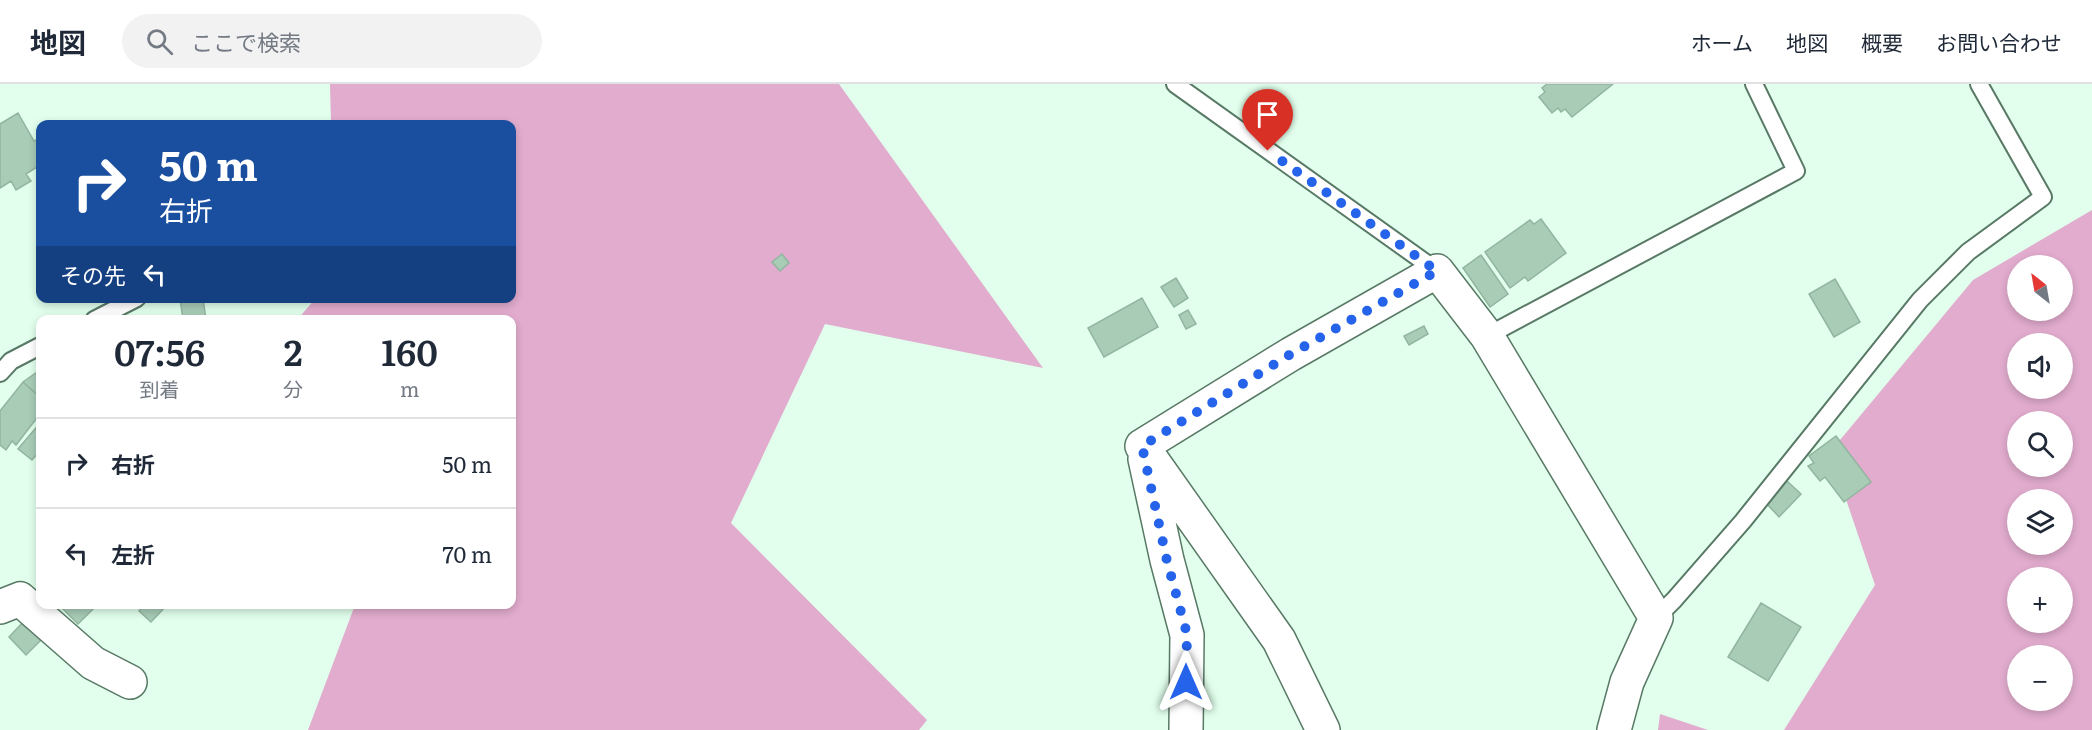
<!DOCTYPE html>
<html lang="ja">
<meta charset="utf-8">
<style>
body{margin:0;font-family:Literata,"Noto Sans JP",serif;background:#f2f2f3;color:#1f2937;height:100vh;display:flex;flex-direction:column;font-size:22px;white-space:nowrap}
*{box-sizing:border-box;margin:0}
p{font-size:20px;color:#747a83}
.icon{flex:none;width:33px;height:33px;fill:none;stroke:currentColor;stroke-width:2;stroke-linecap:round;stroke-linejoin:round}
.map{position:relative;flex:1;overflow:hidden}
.drawer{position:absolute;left:36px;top:231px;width:480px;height:294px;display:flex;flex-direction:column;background:#fff;border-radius:12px;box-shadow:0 3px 9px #0003}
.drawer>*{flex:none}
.banner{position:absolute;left:36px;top:36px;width:480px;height:183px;border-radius:12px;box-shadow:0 3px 9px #0003;background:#1a4fa0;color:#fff;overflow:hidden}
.needle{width:39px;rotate:329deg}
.buttons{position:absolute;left:2007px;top:171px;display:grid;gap:12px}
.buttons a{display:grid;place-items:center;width:66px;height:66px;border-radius:50%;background:#fff;box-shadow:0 3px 9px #0003;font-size:30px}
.pin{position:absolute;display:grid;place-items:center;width:51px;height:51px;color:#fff;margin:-62px -26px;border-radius:50% 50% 50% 0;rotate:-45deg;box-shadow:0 0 6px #0007}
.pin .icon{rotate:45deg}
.me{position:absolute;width:66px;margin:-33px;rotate:0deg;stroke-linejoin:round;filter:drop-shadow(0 0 4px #0008)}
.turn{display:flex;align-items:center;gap:21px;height:126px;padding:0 24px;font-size:27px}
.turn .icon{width:78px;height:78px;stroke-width:2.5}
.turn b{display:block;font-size:42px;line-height:51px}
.then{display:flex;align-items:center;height:57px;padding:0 24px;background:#0003;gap:12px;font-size:22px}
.eta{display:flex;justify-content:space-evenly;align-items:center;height:102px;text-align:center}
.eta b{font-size:36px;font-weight:600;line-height:42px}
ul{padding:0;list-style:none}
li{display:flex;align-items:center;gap:18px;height:90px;padding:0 24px;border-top:2px solid #e0e1e3}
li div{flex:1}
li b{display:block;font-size:22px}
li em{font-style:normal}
header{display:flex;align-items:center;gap:36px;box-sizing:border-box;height:84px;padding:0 30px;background:#fff;border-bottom:2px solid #e0e1e3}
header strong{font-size:28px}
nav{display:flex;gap:33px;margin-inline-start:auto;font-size:21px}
.search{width:420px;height:54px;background:#f2f2f3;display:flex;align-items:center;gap:15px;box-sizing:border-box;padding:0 21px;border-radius:33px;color:#747a83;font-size:22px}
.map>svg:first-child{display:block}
</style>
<header>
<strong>地図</strong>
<div class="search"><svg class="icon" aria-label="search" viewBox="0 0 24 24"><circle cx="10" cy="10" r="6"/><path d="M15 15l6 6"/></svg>ここで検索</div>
<nav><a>ホーム</a><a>地図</a><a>概要</a><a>お問い合わせ</a></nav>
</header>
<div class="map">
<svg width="2092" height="646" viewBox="0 0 2092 646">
<rect width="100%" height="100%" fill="#e1ffec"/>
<path fill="#e2acce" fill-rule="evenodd" d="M330,0H839L1043,284L825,240L731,439L927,636L919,646H308L355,521L512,520V236H297L315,215L512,214V40H331Z
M2092,126V646H1784L1875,501L1830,368L1973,196ZM2018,182H2062V226H2018ZM2018,260H2062V304H2018ZM2018,338H2062V382H2018ZM2018,416H2062V460H2018ZM2018,494H2062V538H2018ZM2018,572H2062V616H2018Z
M1660,630L1708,646H1658Z"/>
<path fill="#a8ccb6" stroke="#92b59f" stroke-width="1.5" d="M1547,0H1613L1572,33L1565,25L1561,28L1558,24L1552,29L1539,13L1545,8L1542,4Z
M18,29L34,57L40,54V81L26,90L31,97L16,106L11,97L0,104V40Z
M1541,135L1566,169L1528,197L1525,193L1510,204L1485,168L1530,136L1534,140Z
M782,170L789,179L780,187L772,178Z
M1481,171L1508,210L1490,223L1463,184Z
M1176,194L1188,214L1174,223L1161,203Z
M1835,195L1860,238L1834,253L1809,210Z
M180,214H203L206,236H183Z
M1142,214L1158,243L1104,273L1088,244Z
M1188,226L1196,240L1186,245L1179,231Z
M1424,242L1428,250L1409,261L1404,252Z
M40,286V313L23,298Z
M23,298L40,313V330L16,361L12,357L6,366L0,361V327Z
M40,339V367L32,376L18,365Z
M1836,352L1871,398L1844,418L1825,393L1820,397L1808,382L1814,379L1809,372Z
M1787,397L1801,410L1779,433L1766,419Z
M1761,519L1801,543L1768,597L1728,573Z
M58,520H98L78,540Z
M146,520H168L151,538L139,527Z
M25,536L43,554L26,571L9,553Z"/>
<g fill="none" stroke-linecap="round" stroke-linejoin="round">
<defs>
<path id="lane" d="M1175,0L1437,187
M94,236L137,214
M1487,252L1796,87L1754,0
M0,289L11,277L40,262
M1656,534L1674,516L1743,437L1920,216L1968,168L2043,113L1979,0"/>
<path id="street" d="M1145,375L1167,476L1187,551L1186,646
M0,523L20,515L93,579L130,598
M1323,646L1279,556L1142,362L1291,270L1437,187L1487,252L1656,534L1627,598L1614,646"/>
</defs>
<use href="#lane" stroke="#587965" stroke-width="20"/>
<use href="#street" stroke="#587965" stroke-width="36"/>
<use href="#lane" stroke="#fff" stroke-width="16"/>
<use href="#street" stroke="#fff" stroke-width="33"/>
</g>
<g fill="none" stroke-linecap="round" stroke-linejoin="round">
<path stroke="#2563eb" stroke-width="10" stroke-dasharray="0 18" d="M1186,598L1187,550L1167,477L1142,362L1291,270L1437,187L1268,67"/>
</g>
</svg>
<div class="buttons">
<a><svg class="needle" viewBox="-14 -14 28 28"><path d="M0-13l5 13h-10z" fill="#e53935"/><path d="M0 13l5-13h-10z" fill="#747a83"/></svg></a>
<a><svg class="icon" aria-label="sound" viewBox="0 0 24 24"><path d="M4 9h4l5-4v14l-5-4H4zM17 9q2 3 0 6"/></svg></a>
<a><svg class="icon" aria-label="search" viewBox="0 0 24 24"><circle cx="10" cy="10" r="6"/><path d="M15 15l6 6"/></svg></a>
<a><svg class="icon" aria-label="layers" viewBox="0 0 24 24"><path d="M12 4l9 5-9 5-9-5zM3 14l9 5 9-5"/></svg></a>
<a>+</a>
<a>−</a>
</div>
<div class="pin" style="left:1268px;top:67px;background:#d93025"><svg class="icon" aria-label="arrive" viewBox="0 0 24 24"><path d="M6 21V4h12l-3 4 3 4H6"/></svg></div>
<svg class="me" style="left:1186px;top:598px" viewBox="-20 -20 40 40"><path d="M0-17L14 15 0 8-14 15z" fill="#2563eb" stroke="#fff" stroke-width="4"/></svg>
<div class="banner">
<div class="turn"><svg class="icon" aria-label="right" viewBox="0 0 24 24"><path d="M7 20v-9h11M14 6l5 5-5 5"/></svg><div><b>50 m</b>右折</div></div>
<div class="then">その先<svg class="icon" aria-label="left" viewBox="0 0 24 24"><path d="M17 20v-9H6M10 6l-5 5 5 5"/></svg></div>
</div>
<section class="drawer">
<div class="eta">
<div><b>07:56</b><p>到着</p></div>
<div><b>2</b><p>分</p></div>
<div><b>160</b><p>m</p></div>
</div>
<ul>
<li><svg class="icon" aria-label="right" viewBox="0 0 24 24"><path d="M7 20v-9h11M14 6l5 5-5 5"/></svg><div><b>右折</b></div><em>50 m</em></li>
<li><svg class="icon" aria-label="left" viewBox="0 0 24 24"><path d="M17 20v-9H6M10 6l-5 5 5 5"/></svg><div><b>左折</b></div><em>70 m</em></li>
</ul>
</section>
</div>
